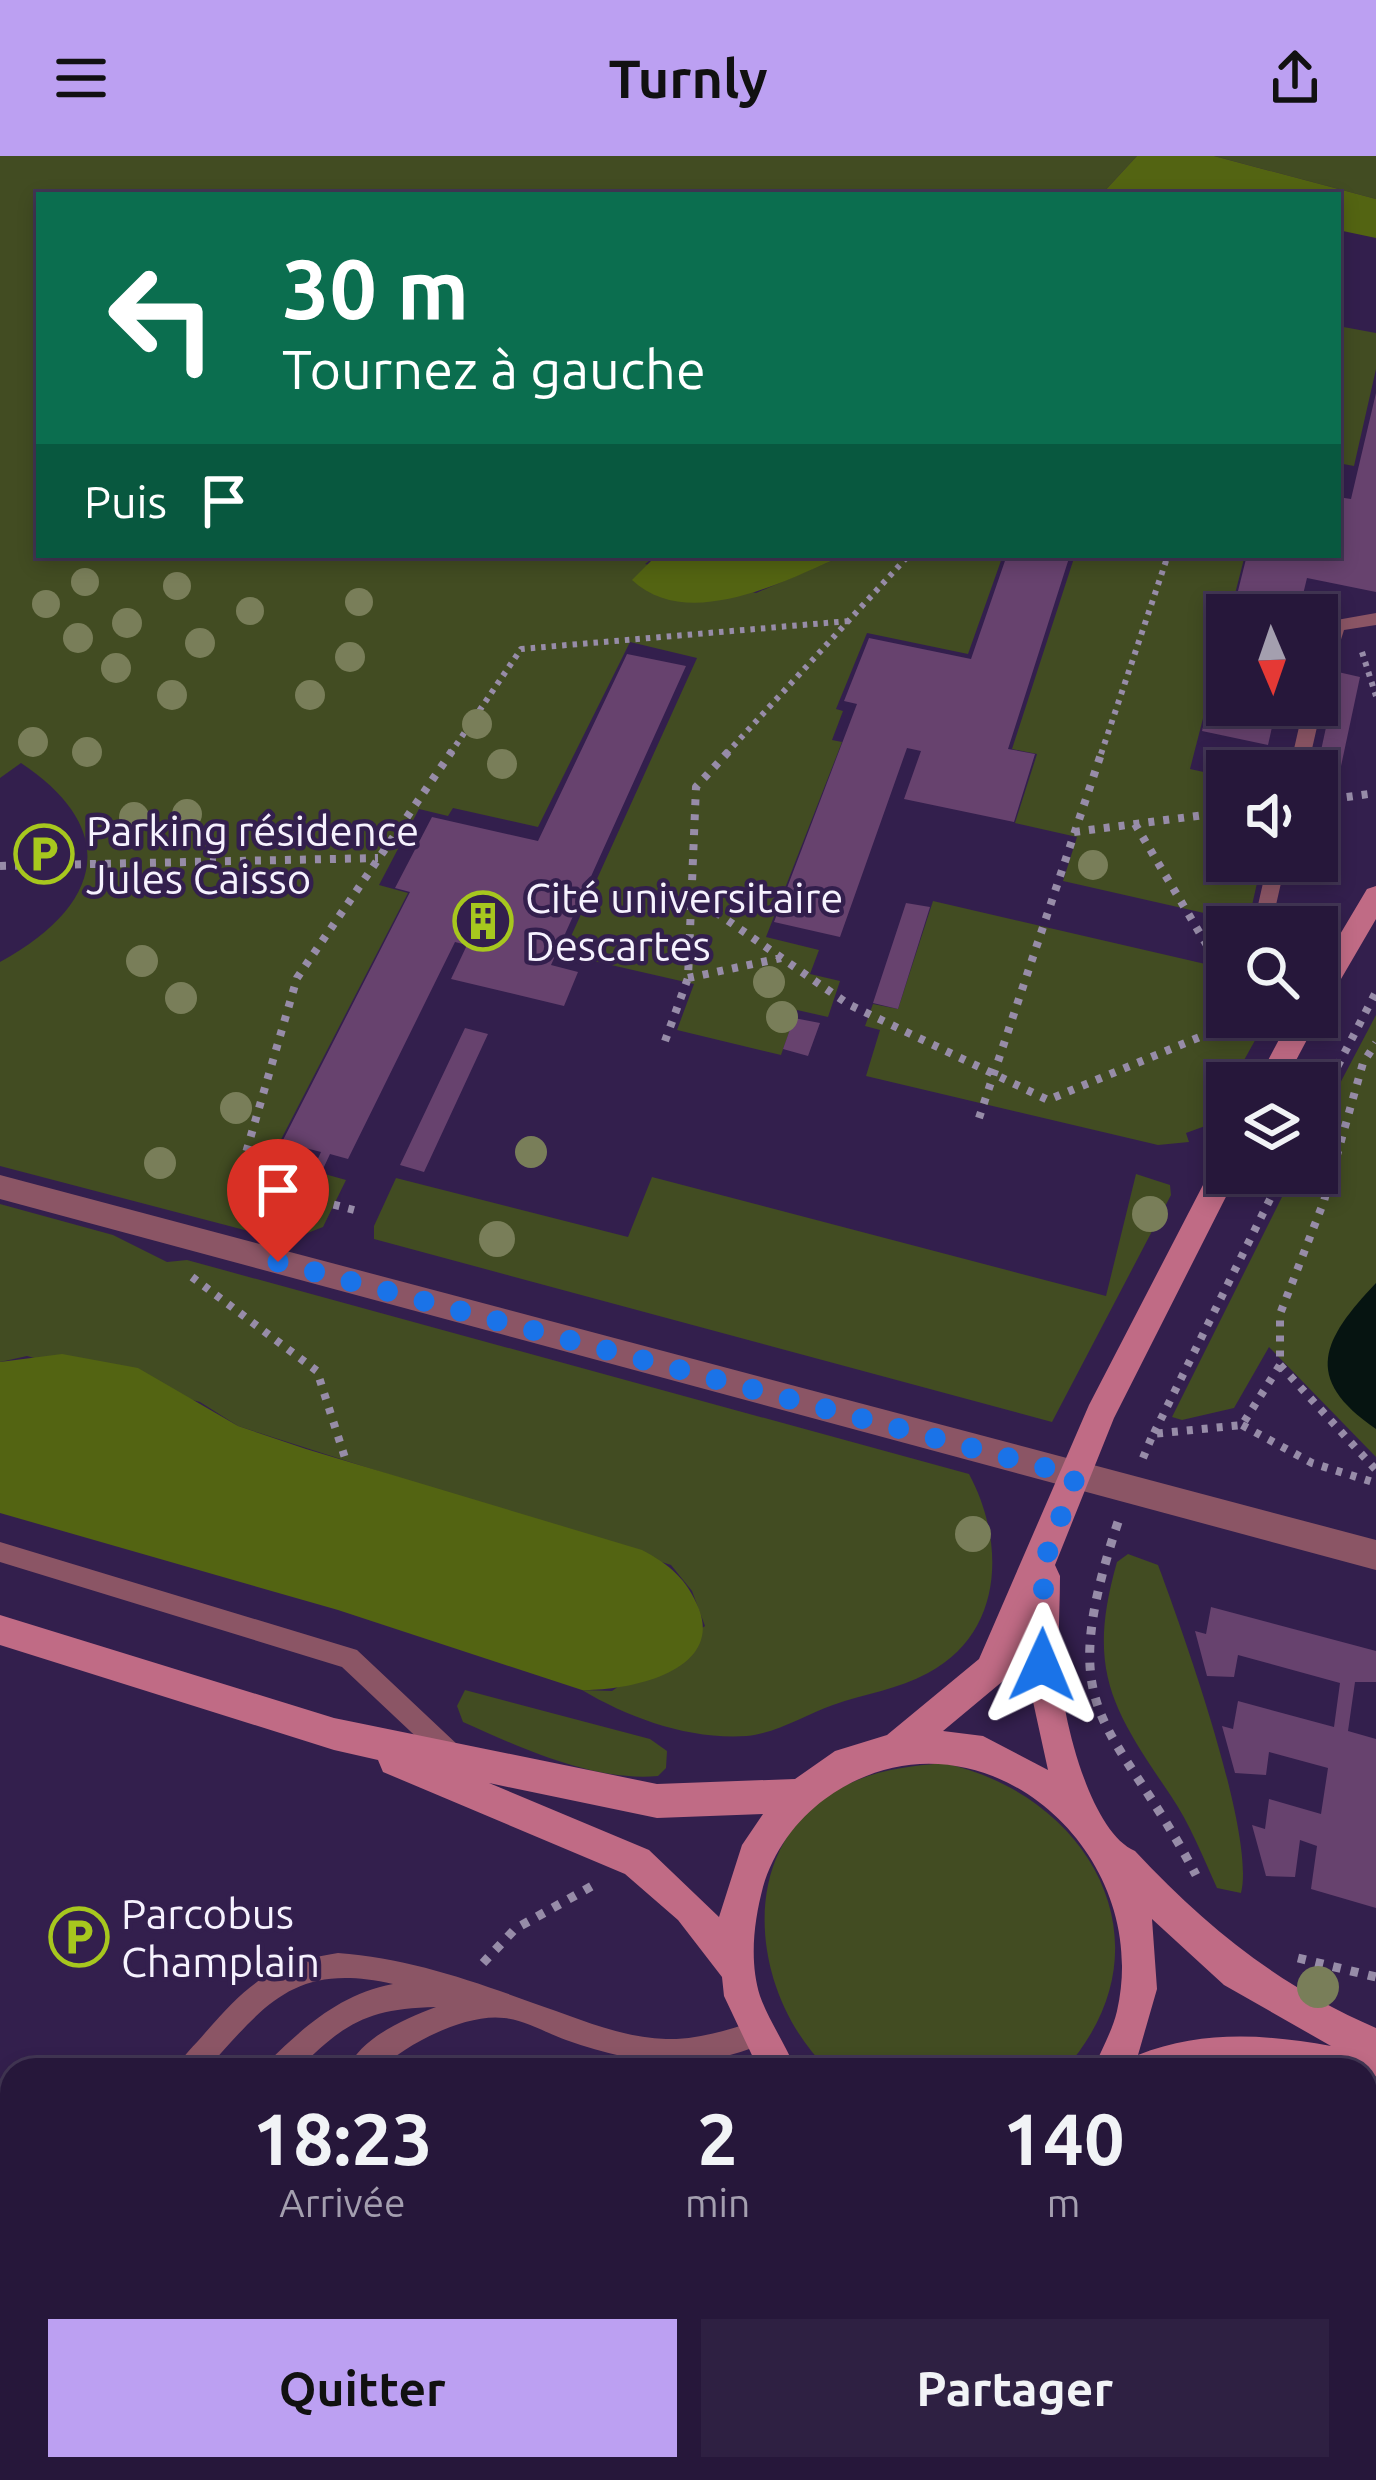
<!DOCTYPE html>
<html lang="fr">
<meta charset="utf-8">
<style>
body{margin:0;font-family:Ubuntu,sans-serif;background:#2e2042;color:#f1f3f6;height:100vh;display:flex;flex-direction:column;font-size:45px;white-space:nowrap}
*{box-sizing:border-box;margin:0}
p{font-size:39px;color:#a49faf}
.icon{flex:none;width:66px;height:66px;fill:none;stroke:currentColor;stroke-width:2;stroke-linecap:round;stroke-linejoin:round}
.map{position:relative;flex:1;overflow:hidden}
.side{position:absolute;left:0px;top:1902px;width:1377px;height:423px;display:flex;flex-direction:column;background:#26173a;border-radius:36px 36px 0 0;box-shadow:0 6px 18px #0003,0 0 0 3px #423654}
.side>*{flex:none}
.banner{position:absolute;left:36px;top:36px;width:1305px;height:366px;border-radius:0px;box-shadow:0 6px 18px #0003,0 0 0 3px #423654;background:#0b6e4f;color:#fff;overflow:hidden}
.needle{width:78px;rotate:178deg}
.buttons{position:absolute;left:1206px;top:438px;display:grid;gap:24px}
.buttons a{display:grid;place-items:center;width:132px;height:132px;border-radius:0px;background:#26173a;box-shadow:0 6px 18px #0003,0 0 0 3px #423654;font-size:60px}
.pin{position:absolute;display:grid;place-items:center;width:102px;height:102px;color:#fff;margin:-123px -51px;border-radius:50% 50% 50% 0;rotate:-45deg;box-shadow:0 0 12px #0007}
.pin .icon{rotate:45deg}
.me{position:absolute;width:132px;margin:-66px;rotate:1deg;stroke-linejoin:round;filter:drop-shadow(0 0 9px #0008)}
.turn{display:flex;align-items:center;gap:42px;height:252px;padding:0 48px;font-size:54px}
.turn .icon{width:156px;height:156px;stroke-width:2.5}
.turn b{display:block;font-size:84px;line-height:102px}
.then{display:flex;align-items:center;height:114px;padding:0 48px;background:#0003;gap:24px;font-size:45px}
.eta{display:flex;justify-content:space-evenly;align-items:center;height:204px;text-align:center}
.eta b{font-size:72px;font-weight:700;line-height:84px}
.button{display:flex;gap:24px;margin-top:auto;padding:24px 48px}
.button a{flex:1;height:138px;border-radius:0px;background:#bca0f2;color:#111;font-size:48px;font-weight:700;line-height:138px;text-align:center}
.button a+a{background:#2e2042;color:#f1f3f6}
header{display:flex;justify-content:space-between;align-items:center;height:156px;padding:0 48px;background:#bca0f2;color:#111;font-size:54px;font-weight:700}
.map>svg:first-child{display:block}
</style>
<header><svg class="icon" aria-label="menu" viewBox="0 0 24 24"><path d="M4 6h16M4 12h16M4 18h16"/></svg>Turnly<svg class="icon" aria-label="share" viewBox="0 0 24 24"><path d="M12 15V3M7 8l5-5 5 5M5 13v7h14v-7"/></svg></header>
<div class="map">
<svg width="1376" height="2324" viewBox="0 0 1376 2324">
<rect width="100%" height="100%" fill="#331f4d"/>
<path fill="#424c22" d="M0,0H1137L1101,39H39V399H657L645,408L756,437L845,399H1003L968,498L867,477L836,553L843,555L832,584L842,586L766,781L819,794L810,818L840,825L828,861L797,854L781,899L677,874L694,828L563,798L697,502L630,486L538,671L453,652L448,660L419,653L379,729L408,737L271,1003L346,1024L323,1071L287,1085L0,1010V806C101,751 123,675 21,607L0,622Z
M1214,0H1376V43Z
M1338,170L1376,177V213L1354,310L1338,307Z
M1075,399H1245L1190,613L1227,621V705H1262L1248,767L1063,725L1077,681L1015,667L1037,598L1012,593Z
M933,745L1227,813V861H1268L1208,969L1186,977L1189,986L1158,989L866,920L880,874L865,870L873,848L898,853Z
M1376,859V1301L1269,1191L1234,1252L1182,1264L1172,1261L1294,1017H1317V971Z
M1136,1018L1170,1029L1171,1039L1052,1266L374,1083V1070L396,1022L628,1081L652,1021L1106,1140Z
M0,1048L113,1079L167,1106L187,1104L969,1318C1005,1385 1005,1476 928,1517C899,1533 864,1538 833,1549C805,1559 777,1577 747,1580C689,1584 629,1562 582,1534L612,1535L705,1470L692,1435L671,1409L238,1270L200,1246L27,1200L0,1206Z
M1128,1398L1158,1409C1182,1473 1256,1679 1241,1737L1217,1732C1203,1701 1190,1668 1171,1640C1112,1553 1086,1514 1117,1406Z
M465,1534L650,1583L667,1595L666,1612L658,1620C594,1626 521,1592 463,1566L457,1550Z
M943,1607C1092,1639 1175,1791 1064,1914H829C755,1845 732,1702 829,1639C865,1615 902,1611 943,1607Z
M596,2313H749L748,2324H598Z"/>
<path fill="#536412" d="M1137,0H1214L1376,43V82L1338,74V39H1162L1134,33L1132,39H1101Z
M657,399H845C786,424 689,477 632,424Z
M62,1198L138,1212L238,1270L306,1293L642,1394C670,1409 687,1423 699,1453C723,1516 628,1535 582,1534L338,1454L0,1357V1206Z"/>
<path fill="#061411" d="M1376,1127V1273C1301,1222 1323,1183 1376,1127Z"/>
<path fill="#67426e" d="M1376,237V436L1307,422L1298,459H1232L1247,399H1338V341L1351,343Z
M1007,399H1070L1008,593L1035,598L1014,666L904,643L921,595L907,592L840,781L774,766L857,548L844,545L869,482L971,503Z
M1225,485L1227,549H1277L1268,589L1202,575Z
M627,498L686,510L551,809L578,816L564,850L451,823L467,789L455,786L348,1003L330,998L323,1013L314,1011L321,996L282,986L410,736L395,732L432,661L538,685Z
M1338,516L1360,521L1337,629L1317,625V613Z
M906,747L930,751L898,853L873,847Z
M794,862L820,867L808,900L783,893Z
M465,872L488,878L424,1016L400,1009Z
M1211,1451L1376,1495V1526H1355L1348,1575L1376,1583V1752L1311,1733L1317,1690L1300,1684L1295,1721L1266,1720L1252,1669L1265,1673L1269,1643L1321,1658L1328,1612L1269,1596L1266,1619L1235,1617L1222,1570L1233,1573L1238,1545L1334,1571L1340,1527L1238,1499L1234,1521L1207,1520L1195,1475L1206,1478Z
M1365,2080L1376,2084V2180L1365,2176Z
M1058,2313H1214L1231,2319L1232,2313H1254L1252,2324H1062L1057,2322Z"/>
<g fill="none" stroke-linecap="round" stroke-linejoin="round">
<path stroke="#978ca8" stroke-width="6" stroke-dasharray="4.5 6" stroke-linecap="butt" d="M1362,496L1376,540
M450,598L521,493L849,465
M726,598L909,399
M1101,598L1168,399"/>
<path stroke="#978ca8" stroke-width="8" stroke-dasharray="6 9" stroke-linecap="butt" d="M1317,645L1376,637
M1135,668L1227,823
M1074,676L1227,656
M0,710L378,702
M691,739L848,848L1048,944L1248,861
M688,822L781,802
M665,885L688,822L696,631L729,595
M1317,950L1376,836
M979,962L1102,595
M354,1054L238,1024L297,822L452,595
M192,1121L317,1215L346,1305
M1280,1209L1376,1314
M1242,1269L1312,1307L1376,1327
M1154,1277L1283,1017
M1143,1302L1153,1278L1242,1269L1280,1209V1158L1324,1045L1363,907L1376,887"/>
<path stroke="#978ca8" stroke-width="9" stroke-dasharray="8 10" stroke-linecap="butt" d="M1118,1366C1052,1566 1111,1557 1196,1719
M1298,1802L1376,1821
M483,1807L515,1773L592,1730
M1365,1983L1376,1986
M982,2324L984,2313"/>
<path fill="#8b5565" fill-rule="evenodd" d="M1376,457V469L1344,474L1326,531L1317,537V505L1331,465Z
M1317,544L1322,549L1307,615H1289L1304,549H1317Z
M1268,705H1286L1271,771H1253Z
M0,1386L357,1494L460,1591L464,1599L460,1607L452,1611L444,1607L342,1511L0,1406Z
M338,1797C406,1802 468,1823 533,1847C575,1861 621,1882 666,1883C697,1884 727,1874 756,1865L765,1869L769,1878L765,1887C693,1917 638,1909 566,1884C547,1877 524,1864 504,1862C466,1857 406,1888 379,1914H347C361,1881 405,1863 436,1851C367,1853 346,1866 297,1914H265L269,1905C306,1869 341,1838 393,1828C295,1806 266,1847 206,1914H176C182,1900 195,1889 205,1877C249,1827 270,1808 338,1797Z
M12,2086V2182L2,2178L0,2172V2096L2,2089Z
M320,2313H371L377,2324H326Z
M544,2313H572L571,2324H543Z"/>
<path fill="#8b5565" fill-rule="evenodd" d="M0,1019L1376,1384V1414L0,1043Z"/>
<path fill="#c06b85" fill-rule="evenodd" d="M1376,730V763L1327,847L1317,850V817L1367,733Z
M1317,858L1319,861L1284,927H1256L1291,861Z
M1227,998V1017H1238L1114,1262L1055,1409L1060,1420C1060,1448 1058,1476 1059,1504C1060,1552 1088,1675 1135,1695C1207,1772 1279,1830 1376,1872V1920L1365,1930V1914H1093C1101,1894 1112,1876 1117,1855C1155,1688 970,1537 825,1643C796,1664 773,1696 763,1731C754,1765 749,1805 760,1840C769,1865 786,1889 796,1914H759L724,1840L722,1821L678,1764L625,1718L383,1616L378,1604L334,1594L0,1489V1459L334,1562L657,1628L795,1623L835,1595L887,1579L979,1503L1089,1249L1217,1002ZM1026,1479L1025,1509L1048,1614L983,1580L943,1575L1003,1525ZM489,1627L657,1662L763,1658L742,1689L719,1761L649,1694ZM1152,1763L1224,1829L1331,1890C1265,1878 1201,1874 1138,1899L1157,1833Z
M786,2313H826L824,2324H784Z
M888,2313H928L925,2324H885Z"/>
</g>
<g fill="#797e59">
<circle cx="85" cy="426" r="14"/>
<circle cx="177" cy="430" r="14"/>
<circle cx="359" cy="446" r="14"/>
<circle cx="46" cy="448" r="14"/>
<circle cx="250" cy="455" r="14"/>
<circle cx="127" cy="467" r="15"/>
<circle cx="78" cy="482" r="15"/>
<circle cx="200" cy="487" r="15"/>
<circle cx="350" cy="501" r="15"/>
<circle cx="116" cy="512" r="15"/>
<circle cx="172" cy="539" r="15"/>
<circle cx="310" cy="539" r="15"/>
<circle cx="477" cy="568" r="15"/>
<circle cx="33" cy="586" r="15"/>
<circle cx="87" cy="596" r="15"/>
<circle cx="502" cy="608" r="15"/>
<circle cx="187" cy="658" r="15"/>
<circle cx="134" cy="661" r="15"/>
<circle cx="1093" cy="709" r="15"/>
<circle cx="142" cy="805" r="16"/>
<circle cx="769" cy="826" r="16"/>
<circle cx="181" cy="842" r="16"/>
<circle cx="782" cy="861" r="16"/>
<circle cx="236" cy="952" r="16"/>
<circle cx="531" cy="996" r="16"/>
<circle cx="160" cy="1007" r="16"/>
<circle cx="1150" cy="1058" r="18"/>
<circle cx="497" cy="1083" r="18"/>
<circle cx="973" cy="1378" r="18"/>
<circle cx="1318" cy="1831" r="21"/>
</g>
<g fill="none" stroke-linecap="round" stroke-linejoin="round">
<path stroke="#1a73e8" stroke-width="21" stroke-dasharray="0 37.8" d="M278,1106L1076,1320L1044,1406L1042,1509"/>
</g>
<defs>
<symbol id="parking-ring" viewBox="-11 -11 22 22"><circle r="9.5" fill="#331f4d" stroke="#a7c71e" stroke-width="1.5"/><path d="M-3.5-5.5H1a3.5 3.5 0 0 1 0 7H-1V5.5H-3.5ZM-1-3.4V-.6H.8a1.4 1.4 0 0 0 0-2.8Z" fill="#a7c71e"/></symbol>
<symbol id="building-ring" viewBox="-11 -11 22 22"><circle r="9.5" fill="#331f4d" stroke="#a7c71e" stroke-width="1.5"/><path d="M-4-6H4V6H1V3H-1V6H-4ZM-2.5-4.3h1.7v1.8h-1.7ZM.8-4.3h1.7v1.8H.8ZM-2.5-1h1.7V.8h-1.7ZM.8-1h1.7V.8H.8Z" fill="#a7c71e"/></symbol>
</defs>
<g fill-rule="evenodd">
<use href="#parking-ring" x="11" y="665" width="66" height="66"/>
<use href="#building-ring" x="450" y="732" width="66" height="66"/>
<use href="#parking-ring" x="46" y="1748" width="66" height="66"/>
</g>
<g text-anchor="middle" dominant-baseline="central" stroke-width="9" stroke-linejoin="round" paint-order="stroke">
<g font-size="42" fill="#f6f2fe" stroke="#331f4d" text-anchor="start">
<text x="86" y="674">Parking résidence<tspan x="86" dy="48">Jules Caisso</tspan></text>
<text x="525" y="741">Cité universitaire<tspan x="525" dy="48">Descartes</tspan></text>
<text x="121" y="1757">Parcobus<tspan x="121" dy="48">Champlain</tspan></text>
</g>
</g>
</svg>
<div class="buttons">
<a><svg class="needle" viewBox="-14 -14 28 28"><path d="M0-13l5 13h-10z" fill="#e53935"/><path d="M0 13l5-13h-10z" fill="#a49faf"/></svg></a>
<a><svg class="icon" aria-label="sound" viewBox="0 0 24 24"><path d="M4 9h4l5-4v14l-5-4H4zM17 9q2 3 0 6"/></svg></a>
<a><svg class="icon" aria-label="search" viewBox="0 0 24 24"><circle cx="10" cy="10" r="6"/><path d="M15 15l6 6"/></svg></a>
<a><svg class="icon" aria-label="layers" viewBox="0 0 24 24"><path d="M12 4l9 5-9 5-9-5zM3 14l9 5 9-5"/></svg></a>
</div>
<div class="pin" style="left:278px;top:1106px;background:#d93025"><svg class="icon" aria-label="arrive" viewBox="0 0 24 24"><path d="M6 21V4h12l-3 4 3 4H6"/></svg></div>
<svg class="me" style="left:1042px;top:1509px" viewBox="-20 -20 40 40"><path d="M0-17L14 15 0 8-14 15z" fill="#1a73e8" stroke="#fff" stroke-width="4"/></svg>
<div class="banner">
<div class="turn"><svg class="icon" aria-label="left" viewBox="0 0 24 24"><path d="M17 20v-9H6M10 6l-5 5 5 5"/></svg><div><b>30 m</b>Tournez à gauche</div></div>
<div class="then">Puis<svg class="icon" aria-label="arrive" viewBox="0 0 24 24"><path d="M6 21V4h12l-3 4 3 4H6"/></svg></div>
</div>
<section class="side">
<div class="eta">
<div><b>18:23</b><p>Arrivée</p></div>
<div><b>2</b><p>min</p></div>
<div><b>140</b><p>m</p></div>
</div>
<div class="button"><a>Quitter</a><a>Partager</a></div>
</section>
</div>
